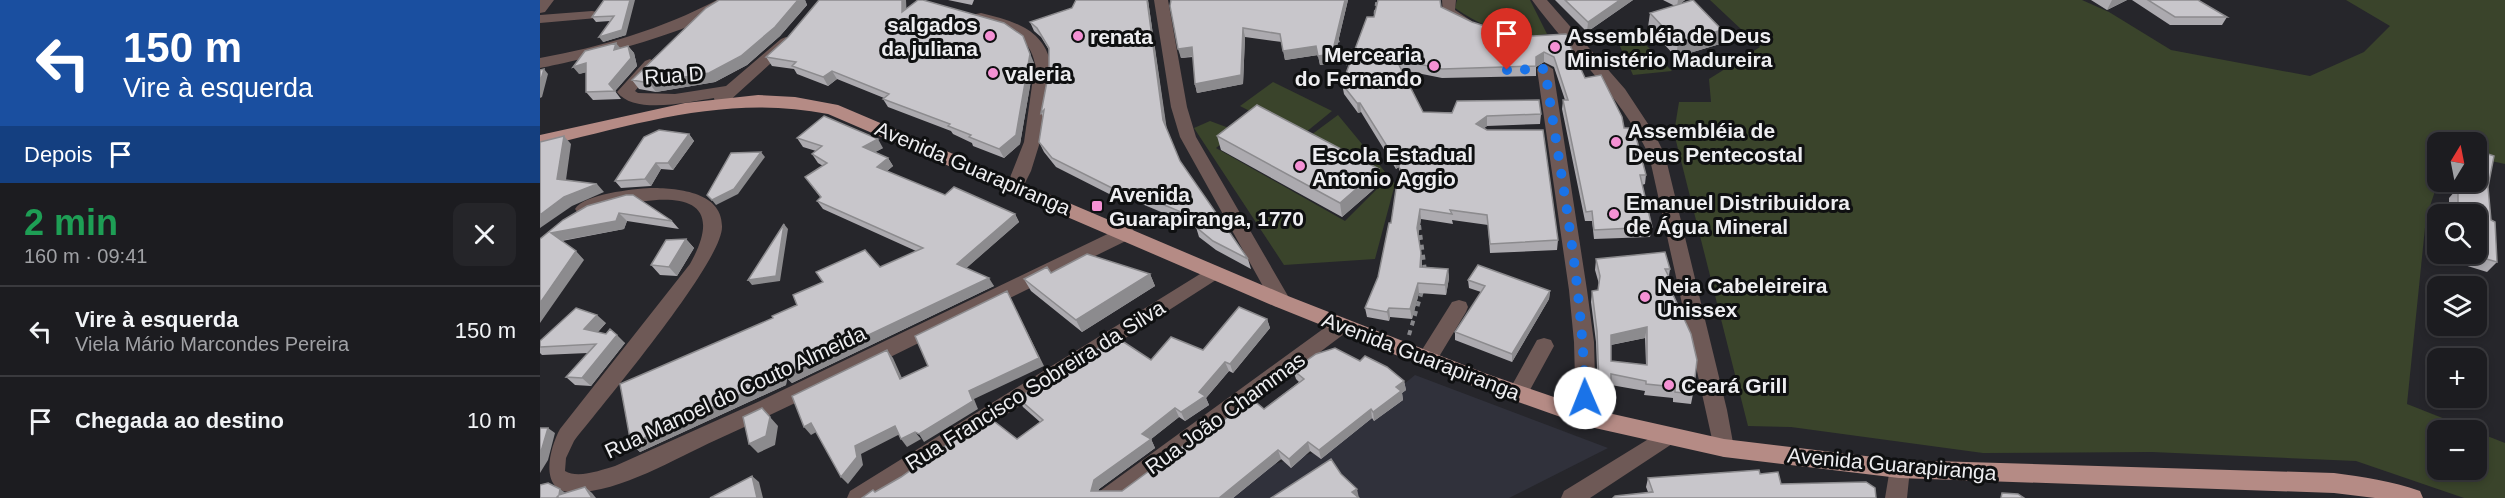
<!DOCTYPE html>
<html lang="pt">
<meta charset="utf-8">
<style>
body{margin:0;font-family:Helvetica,sans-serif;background:#252529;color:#f1f3f6;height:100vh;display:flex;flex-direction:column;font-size:22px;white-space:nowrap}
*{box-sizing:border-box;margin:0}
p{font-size:20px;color:#a0a1a5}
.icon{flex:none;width:33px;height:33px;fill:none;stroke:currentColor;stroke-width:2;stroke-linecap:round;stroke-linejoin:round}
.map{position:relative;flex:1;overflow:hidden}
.panel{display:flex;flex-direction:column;background:#1c1c20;width:540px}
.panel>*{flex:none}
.guide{background:#1a4fa0;color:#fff;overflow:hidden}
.needle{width:39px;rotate:10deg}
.tools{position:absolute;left:1887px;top:132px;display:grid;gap:12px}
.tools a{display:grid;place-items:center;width:60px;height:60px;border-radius:12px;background:#1c1c20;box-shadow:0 3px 9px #0003,0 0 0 2px #3a3a3e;font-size:30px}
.pin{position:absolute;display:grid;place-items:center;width:51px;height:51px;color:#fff;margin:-62px -26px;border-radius:50% 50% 50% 0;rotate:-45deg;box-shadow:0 0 6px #0007}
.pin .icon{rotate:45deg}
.me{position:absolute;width:66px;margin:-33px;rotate:359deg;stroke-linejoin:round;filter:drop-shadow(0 0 4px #0008)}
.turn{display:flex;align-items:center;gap:21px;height:126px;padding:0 24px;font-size:27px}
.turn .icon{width:78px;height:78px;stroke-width:2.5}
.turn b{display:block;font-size:42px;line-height:51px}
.then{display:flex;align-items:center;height:57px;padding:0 24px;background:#0003;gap:12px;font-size:22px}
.round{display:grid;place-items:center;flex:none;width:63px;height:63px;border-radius:12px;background:#252529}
.summary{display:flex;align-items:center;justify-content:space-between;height:102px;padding:0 24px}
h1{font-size:36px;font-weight:700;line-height:45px;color:#1e9e55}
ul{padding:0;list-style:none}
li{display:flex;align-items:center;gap:18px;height:90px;padding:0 24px;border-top:2px solid #3a3a3e}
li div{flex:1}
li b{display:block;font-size:22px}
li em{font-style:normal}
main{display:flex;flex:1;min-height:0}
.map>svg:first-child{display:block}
</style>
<main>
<section class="panel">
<div class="guide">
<div class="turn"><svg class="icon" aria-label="left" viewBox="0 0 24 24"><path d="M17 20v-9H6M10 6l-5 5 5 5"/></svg><div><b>150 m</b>Vire à esquerda</div></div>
<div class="then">Depois<svg class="icon" aria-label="arrive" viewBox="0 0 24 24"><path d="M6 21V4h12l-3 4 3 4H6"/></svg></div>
</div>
<div class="summary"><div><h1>2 min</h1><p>160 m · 09:41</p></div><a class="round"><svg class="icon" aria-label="close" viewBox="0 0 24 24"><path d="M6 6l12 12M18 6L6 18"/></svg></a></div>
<ul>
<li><svg class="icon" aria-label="left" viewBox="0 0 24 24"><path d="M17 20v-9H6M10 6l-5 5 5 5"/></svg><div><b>Vire à esquerda</b><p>Viela Mário Marcondes Pereira</p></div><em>150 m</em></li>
<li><svg class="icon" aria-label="arrive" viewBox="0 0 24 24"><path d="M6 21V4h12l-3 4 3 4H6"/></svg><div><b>Chegada ao destino</b></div><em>10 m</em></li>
</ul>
</section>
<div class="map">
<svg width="1965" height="498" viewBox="0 0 1965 498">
<rect width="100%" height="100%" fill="#26262b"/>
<path fill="#30313b" d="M875,375L1068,448L969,498H679L713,470L784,450Z"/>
<path fill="#3a442b" d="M917,0H990L1007,34C971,39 944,28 915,8Z
M1170,0H1542L1569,12L1631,50L1770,76L1824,52L1850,26L1806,0H1965V164L1937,158L1936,142H1898V182L1886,218L1867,404L1933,430H1898V470H1936L1937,432L1965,443V498H1924L1816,461L1612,452L1443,453L1251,427L1208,426L1134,133L1139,102H1171L1169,79L1220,47Z
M1103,42L1132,71L1093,75L1079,44Z
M733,82L792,111L760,137L700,106Z
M798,115L855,184L835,259L744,265L654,128L670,121L697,131L676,148L805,221L843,183L767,138Z"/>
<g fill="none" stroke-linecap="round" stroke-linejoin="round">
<path stroke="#87878b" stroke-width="3" stroke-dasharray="4 4" stroke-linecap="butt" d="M835,14L837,0
M797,39L810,70"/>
<path stroke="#87878b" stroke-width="4" stroke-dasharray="5 5" stroke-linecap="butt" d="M879,225L885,271
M869,335L882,291"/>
<path fill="#6e5956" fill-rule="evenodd" d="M0,0H14L5,12L0,13Z
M177,0H195C172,28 39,61 0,68V58C61,47 122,29 177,0Z
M614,0H628L647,107L656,137L748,296L750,301L748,306L741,308L734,306L640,137L631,107Z
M902,0H916L915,10L933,22L931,25H921L903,15Z
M992,0H1007L1085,89L1114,133L1125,155L1187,410L1194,448L1191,454L1184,457L1177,454L1174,448L1109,155C1079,92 1031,54 992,0Z
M52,11L57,12L59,15L57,18L0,23V15Z
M441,13C473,21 503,28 511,64L500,142L491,171L482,189L476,191L467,185L484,142L495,64C489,33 463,27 436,20L434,17L436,14Z
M246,37L253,42L251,45L187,103H175L174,98C149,102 94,115 77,92L105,61L110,59L118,64L95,91L98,93L135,94L186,86L241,39Z
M1005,64L1013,69L1047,290L1054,342L1056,417L1053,423L1046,426L1039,423L1036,417L1034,342L1029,290L997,69Z
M110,188C135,188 183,191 182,227C182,263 62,405 34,441L26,458L25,471C38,479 61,470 75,466L220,401L580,228H592L595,233L592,238C454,305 316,376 176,440C134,459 74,496 28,492C0,489 9,449 20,429L150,264C201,173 90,201 44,215L38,213L35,209C44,194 93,189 110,188Z
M673,266L679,268L682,273L679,278L336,498H307L310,491Z
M919,300L926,302L928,307L926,312L894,365L887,367L880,365L877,359L880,353L912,302Z
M801,318L808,321L811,326L808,331L585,498H557L560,491L794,321Z
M1004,338L1011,340L1014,346L985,399L978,401L971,399L968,393L971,387L997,340Z
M1128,427L1135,430L1138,436L1135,442L1050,498H1021L1024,491Z
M1359,460L1367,462L1370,469L1367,498H1345L1351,462Z"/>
<path fill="#b58b85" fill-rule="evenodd" d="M218,95L255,97L298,105L748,296L947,374L1046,408L1184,439L1359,460L1794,473C1823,477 1852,481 1880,491L1883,498H1835L1794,493L1359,478L1184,457L1046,426L933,386L734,306L288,114C187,94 98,124 0,147V135L145,103Z"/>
</g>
<path fill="#acaaaf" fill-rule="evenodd" d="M64,0L86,35L63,42L70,21L56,22L52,17Z
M179,0H265L267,5L240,36L207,65L175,82L116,92L99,89L92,80Z
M279,0H366V9L494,63L480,144L464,158L433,146L432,143L413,134L411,131L348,107L343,99L344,98L297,79L288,86L257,74L254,69L232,66L226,57L248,37Z
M408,0H434L432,5Z
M608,0L626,127L640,161L708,259L711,269L676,250L659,237L656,227H657L590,199L585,202L516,167L504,152L499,142L503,117L501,113L509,71V50L501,37L494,31L490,22Z
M631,0H808L793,63L780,65L778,55L745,60L742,42L705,37L703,84L657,93L655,84L653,57L641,58Z
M1015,0H1093L1047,32Z
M1123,0H1145L1140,4L1182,30L1180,44L1136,57L1108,27L1110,13L1135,6Z
M1551,0H1587L1567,10Z
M1592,0H1658L1687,17L1682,25H1630Z
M901,7L932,22L964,32L1030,47L1045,78L1084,128L1093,137L1106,175L1105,184L1102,185L1112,227L1110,237L1054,239L1052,221H1045L1022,109L1023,100H1025L1014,67L1004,62L996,67V76L902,78L862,70L883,112L1001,114L1000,124L947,126L944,128L1018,240L1017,250L950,253L948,225L912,220L913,224L881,219L878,236L882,262V267L908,269L909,278L906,295L879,293L872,319L850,317L849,321L827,317L825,308L838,277L851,223L865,187L860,177L859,167L856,169L821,112L818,113L804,94L802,84L834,17Z
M88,46L94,53L97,66L75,91L81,99L53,100L46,92V72L39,74L80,48Z
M149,134L154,141L133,170L121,169L111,186L81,188L75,181Z
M677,136L841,183L802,217L681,150Z
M257,138L343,148L335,152L348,158L353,166L347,171L405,195L475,214L479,222L426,268L454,286L252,383L247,378L246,385L100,452L91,444L233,318L376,251L283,209L277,201L281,198L265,177L283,166L278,163L272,154L276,151L263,147Z
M1918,182H1936L1948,187L1951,220L1957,262L1947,272L1908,260V254H1936V214H1909V198L1916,190Z
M47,206L132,221L139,229L87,221L84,229L22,241L44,260L0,239Z
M146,239L154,248L137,276L120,275L111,265Z
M1056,259L1130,269L1129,276L1134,287L1133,294L1153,394L1151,404L1133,402V398L1104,395L1105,391L1071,385L1070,394L1058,393L1056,342L1051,302L1052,291L1058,290L1059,284L1055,270ZM1105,338L1106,365L1071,361V345Z
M511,273L610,274L615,286L542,332L491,291L484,279Z
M928,280L1010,291L1009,299L972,362L915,340V332L941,292L929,288Z
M727,319L730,328L693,373L689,371L666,398L669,405L645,421L639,417L611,439L615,448L559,489L558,491H582L657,440L724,409L759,382L756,379L753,370L820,361L864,381L866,390L862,393L863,400L834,421L832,418L781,459L770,451L751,468L741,459L693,498L335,492L361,477L442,425L477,439L500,422L483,407L478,398L611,360L663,350Z
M66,323L58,332L85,343L51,386L35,385L26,377L48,353L2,355L0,353V341Z
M1220,474L1241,484L1108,492L1106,487L1108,478Z"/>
<path fill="#8c8b8e" d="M90,0H95L86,35L63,42L59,37Z
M258,0H265L267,5L240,36L207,65L175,82L116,92L109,83Z
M362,0H366L367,20L362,12Z
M607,0H608L627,130L623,120Z
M805,0H808L793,63L780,65L778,56Z
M1080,0H1093L1047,32L1048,22Z
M1138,0H1145L1137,6Z
M1572,0H1587L1567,10Z
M703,28L705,37L703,84L657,93L655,84Z
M1182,30L1180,44L1136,57L1138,43Z
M483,36L494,63L480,144L464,158L459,149Z
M76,43L82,50H74Z
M88,46L94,53L97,66L75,91L69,84Z
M776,46L778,55L745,60L743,51Z
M652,47L654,56L641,58L638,49Z
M1004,52V62L996,67V57Z
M46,63L52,71L39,74L33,67Z
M4,69L8,74L2,97L0,98V83Z
M292,71L297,79L288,86L283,77Z
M817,103H820L821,112L818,113Z
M947,116V126L937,134L936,124Z
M149,134L154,141L133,170L128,163Z
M24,136L31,144L25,187L17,179Z
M338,139L343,148L328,156L323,147Z
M221,152L225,157L198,194L176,205L172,200Z
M860,155L861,165L856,169L855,159Z
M348,158L353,166L342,175L337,167Z
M116,163L121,169L111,186L105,179Z
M839,169L841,183L802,217L800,203Z
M57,184L64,192L32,206L0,228V215L24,197Z
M586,189L590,199L585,202L582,193Z
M880,209L881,219L878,238L877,228Z
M79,213L87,221L84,229L19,241L11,233Z
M475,214L479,222L422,272L417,264Z
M244,224L248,229L240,281L212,285L208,280Z
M146,239L154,248L137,276L129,267Z
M36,251L44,260L0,323V303Z
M881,253L882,262L881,277L880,267Z
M908,269L909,278L906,295L905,285Z
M610,274L615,286L542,332L536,320Z
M449,278L454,286L252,383L247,378L246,385L100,452L91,444L241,366Z
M878,283L879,293L872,319L870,309Z
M467,291L504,366L434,399L438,409L384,442L379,434L429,391Z
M1010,291L1009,299L972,362V354Z
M849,308L850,317L849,321L847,312Z
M57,315L66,323L53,337L44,329Z
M727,319L730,328L693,373L690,364Z
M1107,327L1105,338L1070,345L1071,335Z
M77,335L85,343L51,386L42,378Z
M347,350L353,358L366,387L360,379Z
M685,362L689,371L666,398L669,405L645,421L641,412Z
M864,381L866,390L862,393L863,400L834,421L833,412L856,387Z
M222,408L238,426L235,445L218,453L209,444Z
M635,408L639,417L610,440L611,439L615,448L559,489L556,498L551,491L554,480L602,434Z
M831,409L832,418L781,459L779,450Z
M271,423L278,431L271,435L264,427Z
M355,426L362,433L321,454L323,465L308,484L301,477L315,446Z
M8,428L15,433L8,460L0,473V455Z
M375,432L381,439L367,447L361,439Z
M768,442L770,451L751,468L749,459Z
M738,450L741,459L693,498H679Z
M212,476L219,482L223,498H217Z
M45,487L52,493L56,498H52Z
M20,489L27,494L19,495Z
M817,489L819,498L812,492Z"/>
<path fill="#c8c6cb" stroke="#8c8b8e" stroke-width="1.5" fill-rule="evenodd" d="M64,0H90L82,30L59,37L74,16L52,17Z
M179,0H258L235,27L201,56L169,73L109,83L92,80L166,8Z
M279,0H362V12L378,0H383L464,23L483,36L490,54L476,135L459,149L429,137L431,135L408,126L410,124L343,99L349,94L292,71L283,77L252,66L256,62L226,57L248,37Z
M536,0H607L623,120L640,161L708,259L673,241L656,227L665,222L586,189L582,193L512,158L499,142L504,110L501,113L509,71V48L497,28L490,22L532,8Z
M631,0H805L792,54L778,56L776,46L743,51L740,34L703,28L701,75L655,84L652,47L638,49L630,6Z
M838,0H900L901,7L932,22L964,32L993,36L1026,34L1031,39L1028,41L1045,78L1061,75L1082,117L1084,128H1091L1093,137H1096L1106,175H1100L1112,227L1054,230L1052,211L1046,212L1023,100H1028L1014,57L1004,52L996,57V66L902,69L856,59L883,112L912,113L917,101L999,100L1001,114L947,116L936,124L947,130H1003L1018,240L950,244L947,215L910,210L912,214L880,209L877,228L881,253L880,267L908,269L905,285L878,283L870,309L849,308L847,312L825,308L838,277L849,223H851L857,182L872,190L859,167L860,155L855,159L820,103H817L802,84L827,17H834Z
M1025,0H1080L1048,22Z
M1153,0L1182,30L1138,43L1110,13Z
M1608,0H1658L1687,17H1635Z
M76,43L74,50L88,46L91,58L69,84L75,91L46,92V63L33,67L45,51Z
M4,69L0,83V70Z
M717,105L839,169L800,203L677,136Z
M284,116L338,139L323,147L348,158L337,167L405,195L414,187L475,214L417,264L449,278L244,375L241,366L239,377L91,444L80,384L233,318L232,316L257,305L253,295L283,282L276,272L325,250L340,267L383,248L277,201L281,197L265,177L287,163L272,154L282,146L257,138Z
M119,130L149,134L128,163H116L105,179L75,181L104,137Z
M24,136L17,179L57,184L24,197L0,215V142Z
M1936,150L1954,156L1948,187L1951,220L1955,222L1957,262L1929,254H1936V214H1918V188L1923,190L1925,182H1936Z
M221,152L194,189L172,200L167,195L191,153Z
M86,195H93L132,221L79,213L76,221L11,233L36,251L0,303V239L23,220L47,206Z
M244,224L236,276L208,280Z
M146,239L129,267L111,265L126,240Z
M1125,252L1130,269H1125L1134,287L1130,288L1151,334L1157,360L1153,394L1135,392V387L1106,384V381L1071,374V383H1059L1057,331L1052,291L1058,290L1060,276L1056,259ZM1107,327V365L1071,361V335Z
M547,254L610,274L536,320L484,279L507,267L511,273Z
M938,265L1010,291L972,354L915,332L945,286L928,280Z
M467,291L499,358L429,391L433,401L379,434L375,432L361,439L355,426L315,446L317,457L301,477L271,423L264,427L252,396L347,350L360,379L388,366L375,336Z
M699,307L727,319L690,364L685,362L659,392L665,396L641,412L635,408L602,434L611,439L554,480L551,491H582L655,437L657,440L712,399L724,409L764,379L753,370L776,354L795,348L820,361L825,356L847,367L864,381L856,387L861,391L833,412L831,409L779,450L768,442L749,459L738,450L679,498H322L333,490L335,492L361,477L440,421L441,426L451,419L477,439L503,420L478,398L576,337L611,360L631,337L663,350Z
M36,308L57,315L44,329L66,334L70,329L77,335L42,378L26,377L56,344L0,347V341Z
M222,408L230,417L226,436L209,444L203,417Z
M0,428H8L0,455Z
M791,459L801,474L817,489L812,492L819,498H731Z
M1219,470L1220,474L1238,472L1241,484L1326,482L1335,488L1336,498H1073L1075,496L1113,492L1108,478Z
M212,476L217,498H170Z
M8,483L20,489L19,495L45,487L52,498H18V496L16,498H0V485Z
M1462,493L1478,494L1484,498H1461Z"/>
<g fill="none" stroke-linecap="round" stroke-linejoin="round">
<path stroke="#1a73e8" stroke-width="10" stroke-dasharray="0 18" d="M967,70L1005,69C1021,178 1043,288 1045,398"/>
</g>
<g fill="#f491d4" stroke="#0f1011" stroke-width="2">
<circle cx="450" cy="36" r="6"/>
<circle cx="538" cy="36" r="6"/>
<circle cx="1015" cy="47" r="6"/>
<circle cx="894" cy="66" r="6"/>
<circle cx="453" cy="73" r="6"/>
<circle cx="1076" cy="142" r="6"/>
<circle cx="760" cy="166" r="6"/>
<rect x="551" y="200" width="12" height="12" rx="3"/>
<circle cx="1074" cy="214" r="6"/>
<circle cx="1105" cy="297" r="6"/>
<circle cx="1129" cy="385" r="6"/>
</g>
<g text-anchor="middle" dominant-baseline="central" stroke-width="6" stroke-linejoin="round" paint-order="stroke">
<g font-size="21" font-weight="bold" fill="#eeeef1" stroke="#0f1011" text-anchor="start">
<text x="438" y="24" text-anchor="end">salgados<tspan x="438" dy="24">da juliana</tspan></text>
<text x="1027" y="35">Assembléia de Deus<tspan x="1027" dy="24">Ministério Madureira</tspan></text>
<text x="550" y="36">renata</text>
<text x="882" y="54" text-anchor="end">Mercearia<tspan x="882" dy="24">do Fernando</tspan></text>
<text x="465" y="73">valeria</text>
<text x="1088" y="130">Assembléia de<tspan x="1088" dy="24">Deus Pentecostal</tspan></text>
<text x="772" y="154">Escola Estadual<tspan x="772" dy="24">Antonio Aggio</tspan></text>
<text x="569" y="194">Avenida<tspan x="569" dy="24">Guarapiranga, 1770</tspan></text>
<text x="1086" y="202">Emanuel Distribuidora<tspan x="1086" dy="24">de Água Mineral</tspan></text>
<text x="1117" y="285">Neia Cabeleireira<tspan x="1117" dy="24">Unissex</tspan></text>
<text x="1141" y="385">Ceará Grill</text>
</g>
<g font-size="21" fill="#eeeef1" stroke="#0f1011">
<text transform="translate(134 75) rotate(-4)">Rua D</text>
<text transform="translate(433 168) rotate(23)">Avenida Guarapiranga</text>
<text transform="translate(881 356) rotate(21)">Avenida Guarapiranga</text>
<text transform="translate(495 385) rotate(-32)">Rua Francisco Sobreira da Silva</text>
<text transform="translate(195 392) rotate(-25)">Rua Manoel do Couto Almeida</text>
<text transform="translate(685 413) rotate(-36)">Rua João Chammas</text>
<text transform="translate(1352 464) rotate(5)">Avenida Guarapiranga</text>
</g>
</g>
</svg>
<div class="tools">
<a><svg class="needle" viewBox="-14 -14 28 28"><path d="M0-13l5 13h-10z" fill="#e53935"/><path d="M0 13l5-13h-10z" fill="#a0a1a5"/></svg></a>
<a><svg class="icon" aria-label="search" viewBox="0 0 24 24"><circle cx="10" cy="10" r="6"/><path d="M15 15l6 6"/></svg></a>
<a><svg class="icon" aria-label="layers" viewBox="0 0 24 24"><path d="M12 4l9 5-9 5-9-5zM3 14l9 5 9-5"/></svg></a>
<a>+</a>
<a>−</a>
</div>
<div class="pin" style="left:967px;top:70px;background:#d93025"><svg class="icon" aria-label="arrive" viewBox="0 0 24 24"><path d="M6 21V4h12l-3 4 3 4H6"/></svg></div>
<svg class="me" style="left:1045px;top:398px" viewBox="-20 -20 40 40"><circle r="19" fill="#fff"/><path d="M0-13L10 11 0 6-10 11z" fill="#1a73e8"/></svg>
</div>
</main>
